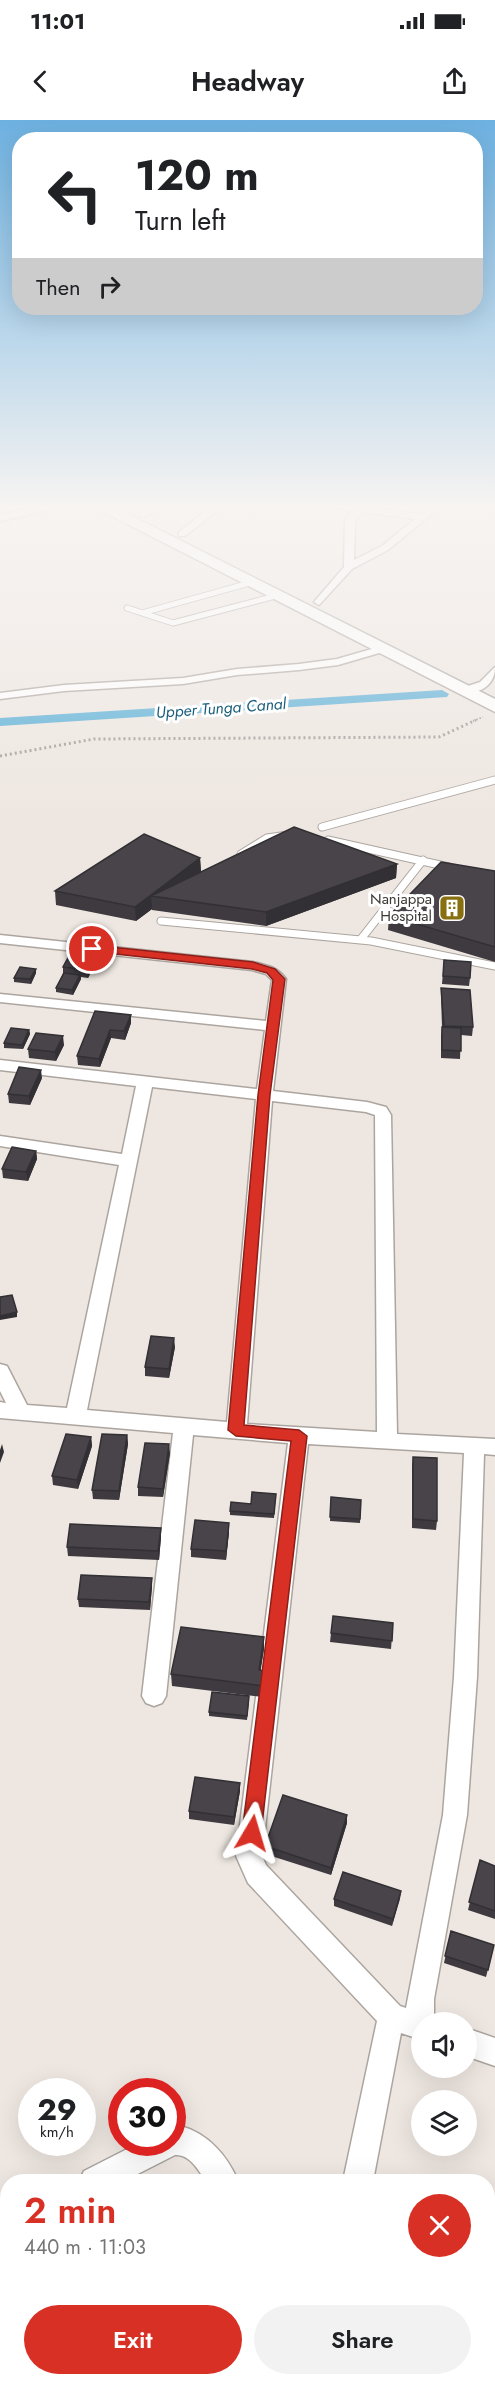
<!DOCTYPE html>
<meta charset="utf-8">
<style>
body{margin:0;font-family:Jost,sans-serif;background:#f2f2f2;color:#202124;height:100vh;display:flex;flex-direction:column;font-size:22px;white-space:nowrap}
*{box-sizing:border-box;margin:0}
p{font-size:20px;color:#757577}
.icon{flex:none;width:33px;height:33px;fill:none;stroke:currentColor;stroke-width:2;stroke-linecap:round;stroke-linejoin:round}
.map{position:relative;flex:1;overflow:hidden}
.sheet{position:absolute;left:0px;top:2054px;width:495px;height:212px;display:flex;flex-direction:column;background:#fff;border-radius:24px 24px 0 0;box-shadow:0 6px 24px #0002}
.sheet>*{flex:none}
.guide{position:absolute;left:12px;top:12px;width:471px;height:183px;border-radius:24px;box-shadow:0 6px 24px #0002;background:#fff;color:#202124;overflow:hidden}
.buttons{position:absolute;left:411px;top:1892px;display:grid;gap:12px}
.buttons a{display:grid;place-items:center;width:66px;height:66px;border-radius:50%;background:#fff;box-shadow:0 6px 24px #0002;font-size:30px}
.speed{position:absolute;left:18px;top:1958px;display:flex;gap:12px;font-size:30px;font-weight:700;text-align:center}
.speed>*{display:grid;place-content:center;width:78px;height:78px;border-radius:50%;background:#fff;box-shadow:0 6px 24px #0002;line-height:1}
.speed small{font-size:15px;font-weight:400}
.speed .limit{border:9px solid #d22;background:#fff;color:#111}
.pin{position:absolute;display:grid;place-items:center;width:51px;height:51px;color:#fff;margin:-26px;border:3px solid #fff;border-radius:50%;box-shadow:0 2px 6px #0007}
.me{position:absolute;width:66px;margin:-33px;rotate:7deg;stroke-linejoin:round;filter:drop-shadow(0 0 4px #0008)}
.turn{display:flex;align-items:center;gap:21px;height:126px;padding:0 24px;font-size:27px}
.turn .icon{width:78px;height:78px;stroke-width:2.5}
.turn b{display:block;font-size:42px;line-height:51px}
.then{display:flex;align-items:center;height:57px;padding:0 24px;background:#0003;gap:12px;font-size:22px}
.round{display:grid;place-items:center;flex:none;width:63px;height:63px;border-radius:32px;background:#f2f2f2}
.headline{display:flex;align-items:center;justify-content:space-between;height:102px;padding:0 24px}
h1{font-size:36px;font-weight:600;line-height:45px;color:#d93025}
.primary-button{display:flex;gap:12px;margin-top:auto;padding:12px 24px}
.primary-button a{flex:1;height:69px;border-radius:36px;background:#d93025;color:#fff;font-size:24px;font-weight:600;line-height:69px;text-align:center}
.primary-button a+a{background:#f2f2f2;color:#202124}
.status{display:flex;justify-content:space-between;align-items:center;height:42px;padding:0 30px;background:#fff;direction:ltr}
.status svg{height:16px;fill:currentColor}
header{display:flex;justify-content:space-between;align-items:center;height:78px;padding:0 24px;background:#fff;font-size:27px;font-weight:600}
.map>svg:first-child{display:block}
</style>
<div class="status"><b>11:01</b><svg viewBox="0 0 49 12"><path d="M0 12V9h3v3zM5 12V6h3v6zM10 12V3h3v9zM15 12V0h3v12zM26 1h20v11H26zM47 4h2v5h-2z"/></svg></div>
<header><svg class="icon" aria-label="back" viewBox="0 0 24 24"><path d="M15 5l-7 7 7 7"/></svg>Headway<svg class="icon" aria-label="share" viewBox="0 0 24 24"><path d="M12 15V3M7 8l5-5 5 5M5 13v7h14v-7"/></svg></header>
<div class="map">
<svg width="495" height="2264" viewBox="0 0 495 2264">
<rect width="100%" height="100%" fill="#eee7e1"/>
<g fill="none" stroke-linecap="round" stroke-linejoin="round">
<path fill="#55add6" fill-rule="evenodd" d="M442,570L449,574L447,577L0,606V598Z"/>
<defs>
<path id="service-far1" d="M0,386L9,385
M127,488L173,503L279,475
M142,493L253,462"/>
<path id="service" d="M322,707L495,660
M328,720L449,747
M241,734L267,718L288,715
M161,801L371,821L495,846
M361,819L423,740"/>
<path id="minor" d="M149,385H160L146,396H140V392Z
M213,385H224L185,416H179V412Z
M319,385H346L421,394L437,385H450L433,393L388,430L352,449L319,485L314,482L344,447L345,401L352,391ZM361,392L415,399L382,426L354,440L355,401Z
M382,526L387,529L386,531L338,545L299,550L237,555L183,564L64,571L0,579V573L64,565L183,558L237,549L299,544L337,539Z
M495,547C495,565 480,575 462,572V568L480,562Z
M0,815L253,842C267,845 277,847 286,859L273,971L367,982L386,987L391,995L397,1314L495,1319V1335L484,1334L477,1557L467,1695L434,1879V1902H422V1920L401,1913L373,2061H343L377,1901L248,1763L236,1736L288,1323L193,1315L166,1576L162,1583L154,1586L146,1583L142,1576L173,1313L0,1298V1282L6,1283L0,1271V1244L7,1246L27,1285L67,1288L119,1045L0,1026V1016L122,1034L136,966L0,950V940L257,969L265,910L0,882V874L266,901L272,860L266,854L252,850L0,823ZM152,967L256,979L227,1302L87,1290ZM272,981L366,992L375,995L377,1312L247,1304ZM308,1324L464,1333L454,1557L443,1695L406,1888L400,1886L266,1745L262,1736Z
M466,1908L495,1918V1946L466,1936Z
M181,2006C208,2014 227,2035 238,2061H206C198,2050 190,2034 175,2035L124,2061H79L84,2051L141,2022H172V2007Z
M8,2096V2128L0,2131V2100Z
M155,2258H186L189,2264H157Z
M306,2258H337L338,2264H306Z"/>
<path id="tertiary" d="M47,385H69L0,401V395Z"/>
<path id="trunk" d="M90,385H110L495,579V592Z"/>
</defs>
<use href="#service-far1" stroke="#aca59f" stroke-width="7"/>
<use href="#service" stroke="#aca59f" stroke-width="9"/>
<use href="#minor" stroke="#aca59f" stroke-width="3"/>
<use href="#tertiary" stroke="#aca59f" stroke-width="4"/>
<use href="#trunk" stroke="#aca59f" stroke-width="3"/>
<path stroke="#a09b97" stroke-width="2" stroke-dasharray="1.5 2" stroke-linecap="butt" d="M473,601L483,597"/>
<path stroke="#a09b97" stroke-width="3" stroke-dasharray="2 3" stroke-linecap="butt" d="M0,636L94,619L439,617L476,600"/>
<use href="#service-far1" stroke="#fff" stroke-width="5"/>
<use href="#service" stroke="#fff" stroke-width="7"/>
<use href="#minor" fill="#fff" fill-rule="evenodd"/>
<use href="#tertiary" fill="#fff" fill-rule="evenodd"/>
<use href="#trunk" fill="#fff" fill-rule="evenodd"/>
</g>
<path fill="#3e3a40" d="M200,738L201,752L397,744L396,758L266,806L152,790V789L136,801L56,785L55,771Z
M495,751V842L388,810L389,796Z
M99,836L88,858L81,857V859L73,875L56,872V868L63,853V847Z
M444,840L470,858L469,866L442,864Z
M36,853L31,864L14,862V858Z
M441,868L473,907L472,916L461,915L460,939L441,938V916L442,907L441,877Z
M131,895V903L125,920L111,918L100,947L78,945L77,936Z
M29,910L30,914L23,929L4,928V923Z
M64,925L56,941L29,938L28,929Z
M42,958L30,985L9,983L8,974Z
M36,1031L37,1039L28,1061L3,1058L2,1049Z
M175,1227L169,1258L145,1256V1247Z
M127,1315L128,1324L119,1380L93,1379L92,1370Z
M91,1317L92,1326L78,1369L53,1365L52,1356Z
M170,1333L163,1377L138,1376V1367Z
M413,1337L437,1401L436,1410L412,1408V1346Z
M276,1374L274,1398L230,1395V1391Z
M331,1377L361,1380L360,1403L330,1401Z
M229,1403V1412L226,1440L191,1437V1429Z
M161,1417L159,1440L68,1436L67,1427Z
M152,1466L150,1490L79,1487L78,1479Z
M393,1503L391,1529L330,1522L331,1513Z
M264,1529L260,1551L265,1563L263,1577L172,1566L171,1554Z
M249,1581L247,1600L209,1596V1592Z
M240,1671L234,1705L189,1699V1691Z
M347,1703L331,1755L265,1734V1726Z
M480,1740L495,1746V1799L468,1790Z
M401,1771L392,1806L334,1786V1779Z
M451,1811L494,1825L486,1857L444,1843Z
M378,2258H432L431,2264H405Z"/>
<path fill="#323034" d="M200,738L201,752L151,776L152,789L136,801L135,787Z
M397,744L396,758L266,806V792Z
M98,828L99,836L88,858L87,850Z
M36,849V853L31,864L30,859Z
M80,855L81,859L73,875L72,870Z
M131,895V903L125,920L124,911Z
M29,910L30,914L23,929L22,925Z
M110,910L111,918L100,947L99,939Z
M63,916L64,925L56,941L55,932Z
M41,950L42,958L30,985L29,976Z
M36,1031L37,1039L28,1061L26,1052Z
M17,1192V1197L0,1200V1196Z
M174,1218L175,1227L169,1258V1249Z
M127,1315L128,1324L119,1380V1371Z
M91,1317L92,1326L78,1369L77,1360Z
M2,1324L4,1332L0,1343V1330Z
M169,1324L170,1333L163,1377V1369Z
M229,1403V1412L226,1440V1431Z
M161,1408V1417L159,1440L158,1431Z
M152,1458V1466L150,1490L149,1482Z
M264,1517V1529L259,1562V1550Z
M265,1551V1563L263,1577V1566Z
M240,1663V1671L234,1705V1697Z
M347,1695V1703L331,1755V1748Z
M401,1771L400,1779L392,1806L393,1799Z"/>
<path fill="#48444a" stroke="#323034" stroke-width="1.5" d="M294,707L397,744L266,792L151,776Z
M144,714L200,738L135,787L55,771Z
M441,742L495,751V827L389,796Z
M75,825L98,828L87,850L63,847Z
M444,840L471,842L470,858L443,856Z
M20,847L36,849L30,859L14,858Z
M64,853L80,855L72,870L56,868Z
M441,868L470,870L473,907L444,906Z
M95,891L131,895L124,911L110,910L99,939L77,936Z
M442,907L461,908V931L442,930Z
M11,908L29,910L22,925L4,923Z
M36,913L63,916L55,932L28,929Z
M19,947L41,950L29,976L8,974Z
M12,1027L36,1031L26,1052L2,1049Z
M12,1175L17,1192L0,1196V1177Z
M151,1216L174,1218L169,1249L145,1247Z
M66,1314L91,1317L77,1360L52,1356Z
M102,1314L127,1315L119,1371L92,1370Z
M145,1323L169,1324L163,1369L138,1367Z
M413,1337L437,1338V1401L413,1399Z
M252,1372L276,1374L274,1394L230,1391L231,1382L251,1384Z
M331,1377L361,1380L360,1399L330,1397Z
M195,1400L229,1403L226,1431L191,1429Z
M70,1404L161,1408L158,1431L67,1427Z
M81,1455L152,1458L149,1482L78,1479Z
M333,1496L393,1503L392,1521L331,1513Z
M181,1507L264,1517L259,1550L265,1551L263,1566L171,1554Z
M212,1572L249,1576L247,1596L209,1592Z
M195,1657L240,1663L234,1697L189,1691Z
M283,1675L347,1695L331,1748L265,1726Z
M480,1740L495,1746V1791L469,1782Z
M343,1752L401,1771L393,1799L334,1779Z
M451,1811L494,1825L488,1850L445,1836Z
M399,2258H432L431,2264H426Z"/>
<linearGradient id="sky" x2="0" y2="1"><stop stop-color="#6db1e1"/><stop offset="0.55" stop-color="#f7f4f2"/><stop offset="1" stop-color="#f7f4f2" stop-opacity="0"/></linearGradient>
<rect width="495" height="702" fill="url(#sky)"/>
<path fill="#d93025" stroke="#8d1f18" stroke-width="1.5" d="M92,825L253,842L275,849L285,859L270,975L244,1305L299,1310L307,1316L261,1713L259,1719L252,1722L245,1719L242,1713L291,1321L236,1316L228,1310L258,975L273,860L267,853L252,849L88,831L87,829Z"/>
<defs>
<symbol id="building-square" viewBox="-11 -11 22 22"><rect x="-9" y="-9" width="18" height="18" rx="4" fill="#887010" stroke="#fff"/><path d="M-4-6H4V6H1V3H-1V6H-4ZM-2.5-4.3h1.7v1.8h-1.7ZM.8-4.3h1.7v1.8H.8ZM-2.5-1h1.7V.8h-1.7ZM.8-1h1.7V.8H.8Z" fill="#fff"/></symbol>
</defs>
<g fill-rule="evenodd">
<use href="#building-square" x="437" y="773" width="30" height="30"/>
</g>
<g text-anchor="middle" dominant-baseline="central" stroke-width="6" stroke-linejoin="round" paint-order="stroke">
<g font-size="15" fill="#3b3836" stroke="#fff" text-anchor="end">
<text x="432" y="779">Nanjappa<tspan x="432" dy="17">Hospital</tspan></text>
</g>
<g font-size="16" font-style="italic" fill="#195d7a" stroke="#fff">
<text transform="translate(221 588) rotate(-4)">Upper Tunga Canal</text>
</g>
</g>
</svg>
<div class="buttons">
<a><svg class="icon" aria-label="sound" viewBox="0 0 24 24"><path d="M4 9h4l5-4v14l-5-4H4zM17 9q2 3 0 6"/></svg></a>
<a><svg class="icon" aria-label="layers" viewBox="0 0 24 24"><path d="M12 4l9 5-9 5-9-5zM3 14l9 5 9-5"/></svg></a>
</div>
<div class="speed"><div>29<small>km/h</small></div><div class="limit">30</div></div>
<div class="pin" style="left:92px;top:829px;background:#d93025"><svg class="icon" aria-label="arrive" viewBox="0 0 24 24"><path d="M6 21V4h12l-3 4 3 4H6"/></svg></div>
<svg class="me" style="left:252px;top:1713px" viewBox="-20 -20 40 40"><path d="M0-17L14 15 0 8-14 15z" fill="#d93025" stroke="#fff" stroke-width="4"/></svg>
<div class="guide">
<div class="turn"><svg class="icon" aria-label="left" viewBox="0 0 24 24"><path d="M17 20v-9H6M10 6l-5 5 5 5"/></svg><div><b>120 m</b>Turn left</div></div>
<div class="then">Then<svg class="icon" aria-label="right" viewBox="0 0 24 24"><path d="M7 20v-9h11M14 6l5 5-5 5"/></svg></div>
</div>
<section class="sheet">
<div class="headline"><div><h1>2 min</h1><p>440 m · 11:03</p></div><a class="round" style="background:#d93025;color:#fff"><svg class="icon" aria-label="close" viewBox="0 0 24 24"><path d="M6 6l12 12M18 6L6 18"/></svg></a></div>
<div class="primary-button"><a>Exit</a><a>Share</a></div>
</section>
</div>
